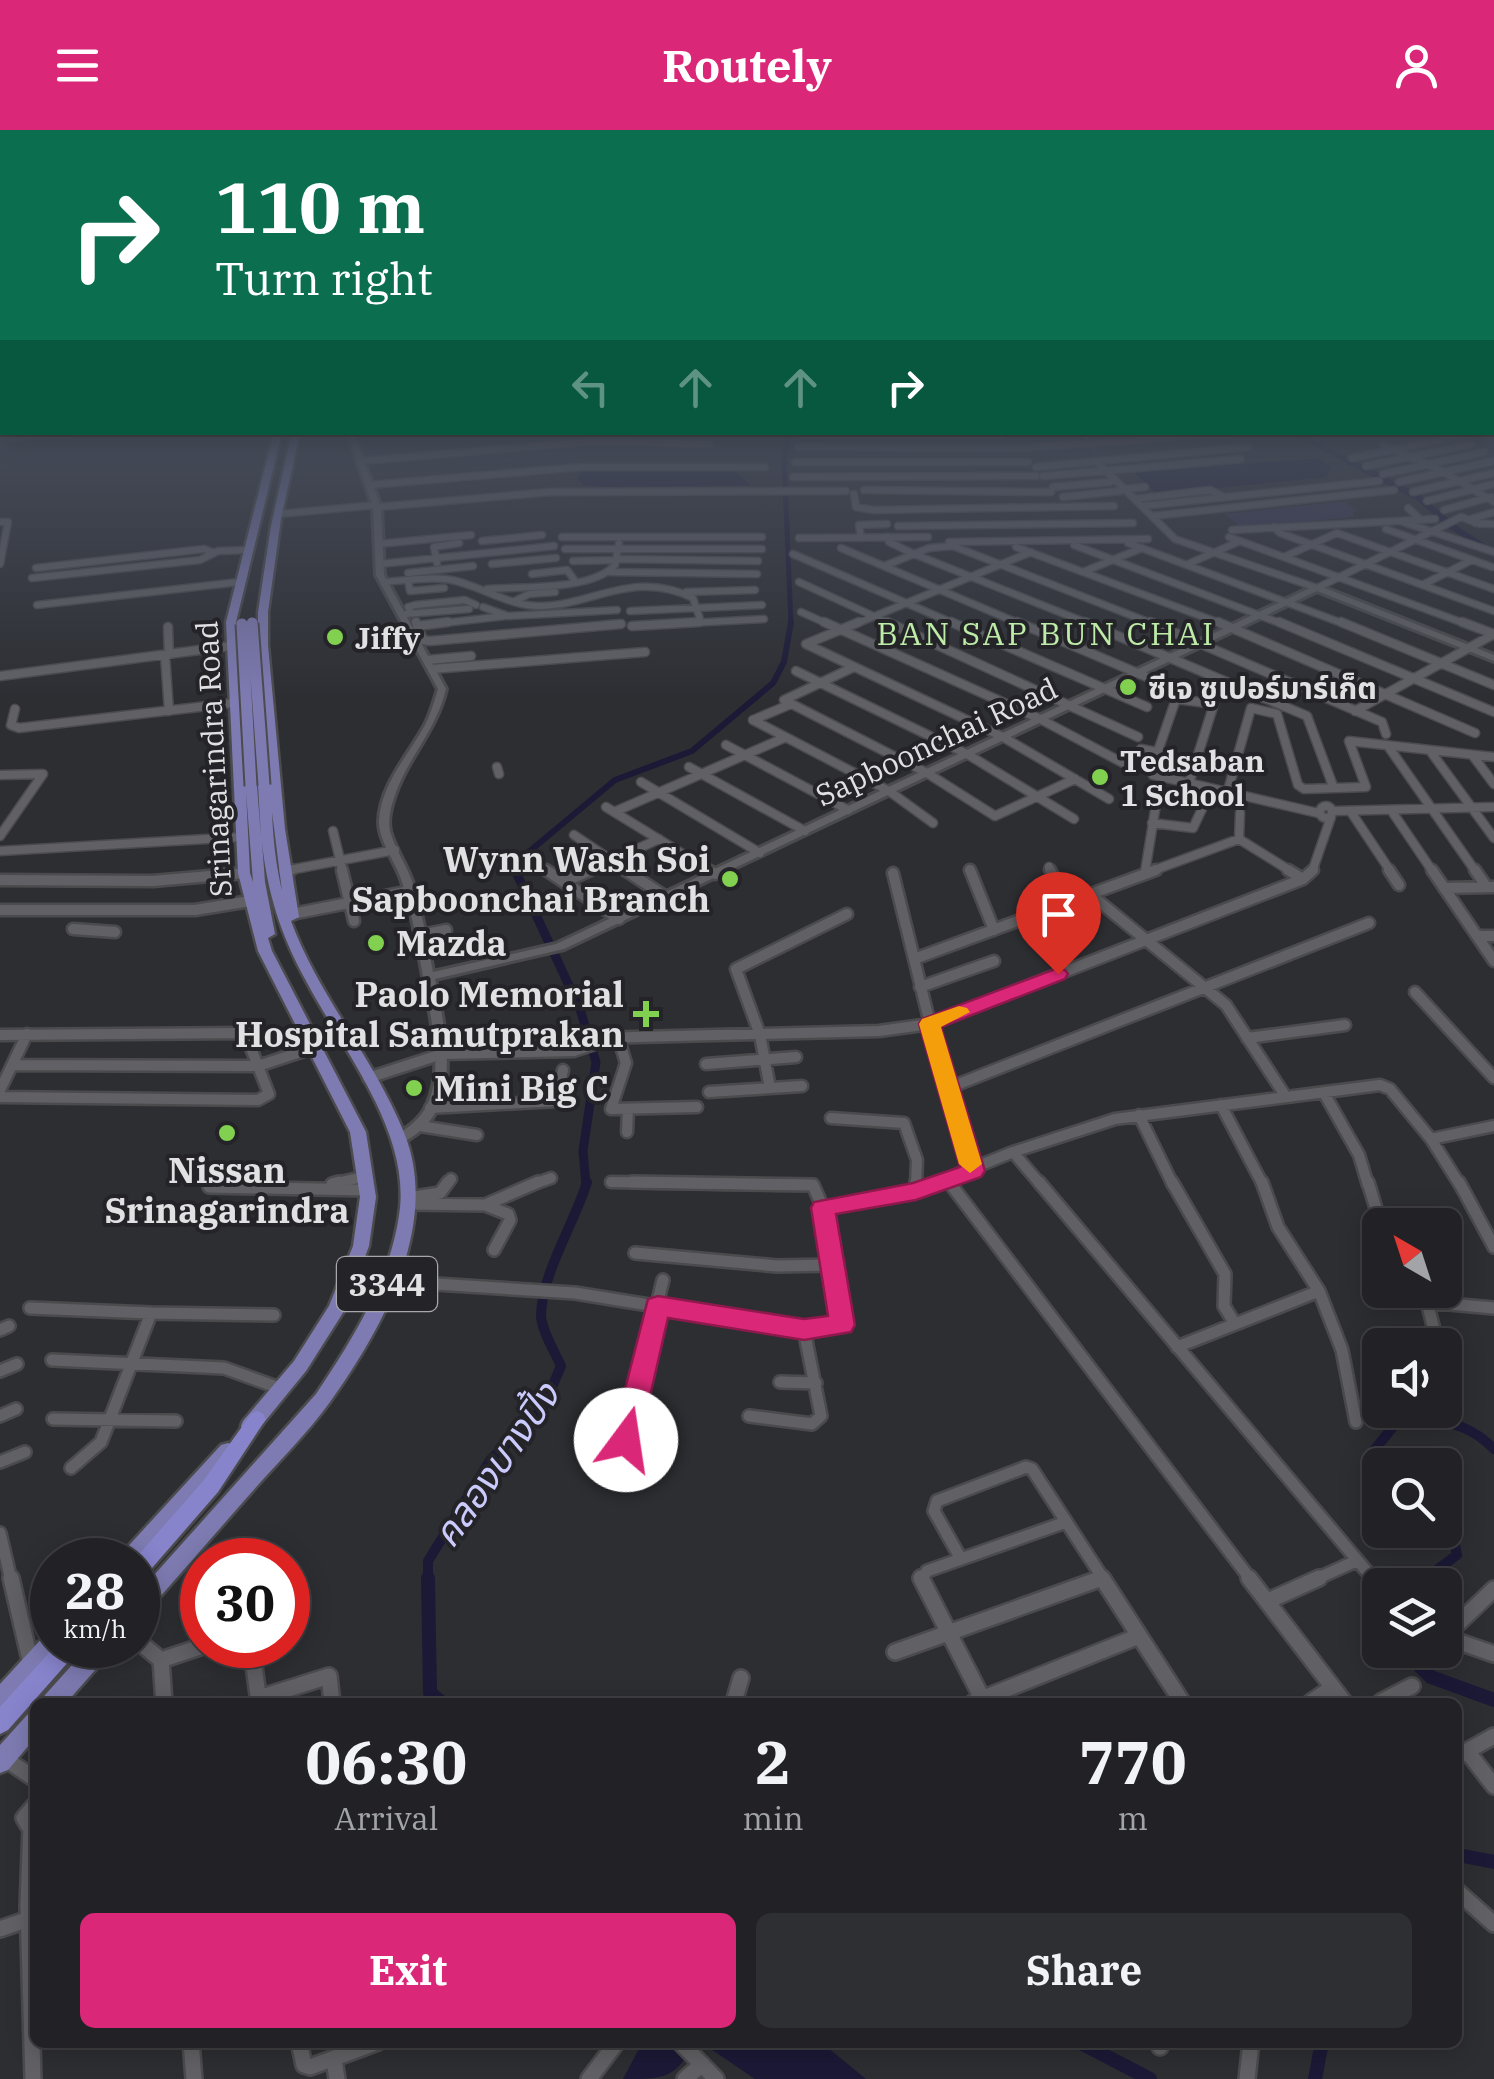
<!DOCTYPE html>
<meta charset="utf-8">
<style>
body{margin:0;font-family:"IBM Plex Serif","Noto Sans Thai",serif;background:#2e2f32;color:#f1f3f6;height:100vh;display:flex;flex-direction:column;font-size:38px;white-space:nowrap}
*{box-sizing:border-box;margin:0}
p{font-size:32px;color:#a2a4a7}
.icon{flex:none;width:55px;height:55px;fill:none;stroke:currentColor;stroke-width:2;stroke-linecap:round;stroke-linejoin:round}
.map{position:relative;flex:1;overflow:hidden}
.panel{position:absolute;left:30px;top:1568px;width:1432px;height:350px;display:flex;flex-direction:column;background:#222226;border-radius:15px;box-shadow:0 5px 25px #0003,0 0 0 2px #3f3f43}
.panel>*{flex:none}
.top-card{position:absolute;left:0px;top:0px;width:1495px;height:305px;box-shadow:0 5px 25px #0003,0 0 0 2px #3f3f43;background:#0b6e4f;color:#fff;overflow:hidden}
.needle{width:65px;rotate:321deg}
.controls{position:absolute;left:1362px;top:1078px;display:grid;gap:20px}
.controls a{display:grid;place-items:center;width:100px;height:100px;border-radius:15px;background:#222226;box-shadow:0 5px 25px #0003,0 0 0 2px #3f3f43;font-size:50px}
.speed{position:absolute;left:30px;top:1408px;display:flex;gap:20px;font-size:50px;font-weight:700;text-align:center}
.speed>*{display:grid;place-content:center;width:130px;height:130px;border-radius:50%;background:#222226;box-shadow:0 5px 25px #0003,0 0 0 2px #3f3f43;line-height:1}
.speed small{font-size:25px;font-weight:400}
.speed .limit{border:15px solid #d22;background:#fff;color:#111}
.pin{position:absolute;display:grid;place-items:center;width:85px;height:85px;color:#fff;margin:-102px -42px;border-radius:50% 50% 50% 0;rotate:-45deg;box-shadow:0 0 10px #0007}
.pin .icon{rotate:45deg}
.me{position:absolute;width:110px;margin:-55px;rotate:14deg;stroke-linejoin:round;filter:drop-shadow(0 0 8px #0008)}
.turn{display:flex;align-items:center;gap:35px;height:210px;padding:0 50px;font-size:45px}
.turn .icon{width:130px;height:130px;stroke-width:2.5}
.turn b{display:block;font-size:70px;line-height:85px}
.lanes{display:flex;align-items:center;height:95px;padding:0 50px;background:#0003;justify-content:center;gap:50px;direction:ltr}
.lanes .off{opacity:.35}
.eta{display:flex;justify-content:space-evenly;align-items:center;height:170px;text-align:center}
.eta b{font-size:60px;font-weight:700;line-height:70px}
.cta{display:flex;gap:20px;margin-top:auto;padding:20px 50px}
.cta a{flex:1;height:115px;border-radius:15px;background:#db2777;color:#fff;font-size:40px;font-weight:700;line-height:115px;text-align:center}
.cta a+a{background:#2e2f32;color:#f1f3f6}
header{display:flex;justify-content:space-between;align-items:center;height:130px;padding:0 50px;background:#db2777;color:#fff;font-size:45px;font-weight:700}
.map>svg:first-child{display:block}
</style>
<header><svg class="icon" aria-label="menu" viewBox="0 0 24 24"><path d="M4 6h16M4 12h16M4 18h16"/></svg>Routely<svg class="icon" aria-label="person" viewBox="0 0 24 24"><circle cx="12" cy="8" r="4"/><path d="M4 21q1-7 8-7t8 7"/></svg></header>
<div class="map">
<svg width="1494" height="1949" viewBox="0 0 1494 1949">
<rect width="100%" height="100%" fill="#2d2e32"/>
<path fill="#373650" d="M1345,371L1358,381L1353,382L1354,387L1243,398L1224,384Z"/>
<path fill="#1b1936" d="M1318,328L1331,338L1326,347L1157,364L1135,343Z
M584,339H733L750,355L603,357L583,355L578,348Z
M642,1913H694C676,1949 664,1949 623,1949Z
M702,1913H822L866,1949H755Z"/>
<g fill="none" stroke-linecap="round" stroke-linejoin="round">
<path stroke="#1b1936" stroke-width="5" d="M790,302L784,328L791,495"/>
<path stroke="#1b1936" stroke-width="6" d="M516,742L513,735L615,650L692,621L773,553L784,532L791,492"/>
<path stroke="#1b1936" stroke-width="9" d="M515,740L580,879L596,932L583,1021L586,1055"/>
<path stroke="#1b1936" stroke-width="10" d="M1380,1345L1375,1319L1397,1292C1434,1287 1467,1291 1494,1319
M428,1450V1431L491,1329L543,1278L561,1236C555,1222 541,1200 541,1185C542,1143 575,1092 587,1052
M1423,1450L1457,1425L1455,1415L1442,1400"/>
<path stroke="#1b1936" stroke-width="14" d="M428,1448L430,1563L441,1572
M1416,1455L1426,1448
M1403,1520L1431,1547L1494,1570
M1458,1725L1494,1732
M1079,1912L1150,1949
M1315,1949L1322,1912"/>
<path fill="#1b1936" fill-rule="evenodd" d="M1288,302H1299L1422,366L1457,396L1494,420V425L1451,400L1416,370Z"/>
<defs>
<path id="minor-far4" d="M71,302H120
M1082,302L1094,315
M804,304L1000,306
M12,308L69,305
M1384,315L1442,341L1494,372
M798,317L1022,318L1245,302
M1352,328L1465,305
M361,331L597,311L710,314
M795,332H1028
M1097,332L1175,409L1317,458L1461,387L1480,394
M1366,336L1472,314
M1036,337L1248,317
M1383,344L1484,322
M1043,346L1241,329
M793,347L1036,346
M1399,352L1494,331
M369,355L581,337H765
M1053,357L1110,352
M1125,359L1145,357
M864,360L1051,362
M1413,362L1494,343
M854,364L856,377L874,380L1114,376
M1063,367L1120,361
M1135,369L1210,360L1224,367
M1427,371L1494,354
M1142,376L1379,351
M377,377L550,362L846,361
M1408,378L1421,390
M1444,380L1491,367
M278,384L376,375
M1152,386L1394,360
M1471,389L1494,382
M0,392H8L0,434
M1403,392L1494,422
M1475,393L1494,394
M898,396L1133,393
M1274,397L1280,403L1494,481
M1386,399L1492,437
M1232,400L1435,389
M562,407H762
M888,407L889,412L914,424L1092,495
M1229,407L1469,495
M799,408L928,407
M861,408L859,395L887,394
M482,411L542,405
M949,412L1148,409
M1128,413L1347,495
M378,414L471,405
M1074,415L1285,495
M1016,417L1225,495
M841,418L1023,495
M565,419H762
M793,424L957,495
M1286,426L1337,403L1494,459
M618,429L758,431
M573,431L618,430
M437,433L434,417L459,413
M379,434L554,416
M492,434L556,428
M1188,434L1240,411
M884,436L929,418L953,416L1156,495
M36,438L204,419L212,422
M610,442L757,444
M1083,442L1142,418
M408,443L473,436
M532,444L567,440L575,451
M32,448L200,430L218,421L247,420
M408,450L410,461L444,458
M383,452C403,451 425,447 445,449C473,452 499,471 527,475C584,483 629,436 693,468L701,492
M799,452L893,495
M1424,454L1472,430
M487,459C521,456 592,461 615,435L619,413
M686,462L755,460
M515,471L529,464L555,462
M37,475L239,452
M483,477L508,486L617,480
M630,481L762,475
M410,482L408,477L415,475L465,470L476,475
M801,482L830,495
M406,484L469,479
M426,495L505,486
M610,495L621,494
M652,495L764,489
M853,495L1031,422"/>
<path id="minor-far3" d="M416,492L423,510L430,511L621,494
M824,492L1040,589L1125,634
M859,492L806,514L1003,607L1109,669
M887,492L1138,607
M951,492L1147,577
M1017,492L1187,564
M1085,492L1307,586L1333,656
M1150,492L1382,592L1386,604
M1218,492L1475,603
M1279,492L1494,582
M1341,492L1494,555
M1462,492L1494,504
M417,496L448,492
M632,496L699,492
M168,497L169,525
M165,525L169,581
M427,530L471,526
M854,537L784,570L927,643L995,686L1075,649
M432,539L645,522
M796,541L967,624L1074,689
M0,546L230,516
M1263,568L1293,553
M1176,569L1214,574L1189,653L1153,645L1151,641Z
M15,579L11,595L19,598L233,573
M1355,581L1494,504
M753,590L889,661L933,693
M753,590L791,574
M726,615L848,680
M1388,616L1476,742
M1141,619L1157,622
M1431,622L1494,708
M1473,626L1494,654
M497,637L499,644
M689,637L805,701
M0,645L43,644L0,706
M641,652L760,723
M1189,653L1318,683
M1227,664L1251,578L1277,584L1298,655L1304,659L1366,657L1349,611L1494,627
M1320 682a6 6 0 1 1 12 0a6 6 0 1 1-12 0Z
M606,677L712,742
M1391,680L1433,742
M1335,681L1494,677
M614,682L784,608
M1351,682L1391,742
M1152,693L1193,698L1202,679
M333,701L343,742
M574,705L629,742
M1239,709L1240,683
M0,721L241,707
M542,737L550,742
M1049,737L1052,742
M284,741L395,720
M586,742L659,709
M1145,742L1158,662
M1149,742L1239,709L1292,742
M1312,742L1331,687"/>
<path id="minor-far2" d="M342,740L354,791
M546,740L619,789
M625,740L666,767
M708,740L715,744
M970,740L994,800
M1050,740L1068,774
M1288,740L1303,749
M1389,740L1399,755
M1432,740L1494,831
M1475,740L1484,753
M284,741L291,740
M893,743L946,959L973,1041
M0,750L153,751L244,743
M564,752L591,740
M1444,758L1494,757
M1091,765L1226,875L1286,967
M0,780H195L250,771
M292,784L410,761
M73,799L115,802
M421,805L446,800
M1478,806H1494
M914,829L1156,740
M920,857L994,831
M1415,862L1494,948
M0,905L245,903L269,964L258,970L0,967
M1247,908L1345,895
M619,910L626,933L611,979L697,977
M563,919L598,908L879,901L930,894L1303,749L1313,740
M706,934L796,927
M13,935L258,936L316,917
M368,948L442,924L574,921L604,911
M770,958L760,905L736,839L847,784
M946,959L1369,793
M0,960L27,904
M709,962L802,956
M1324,963L1359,1025L1368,1055
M435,969H477
M1221,975L1263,1055
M430,978L556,971L563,940
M1139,985L1173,1055
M831,988L904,993L917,1030L916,1055
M420,996L477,1005
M627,1002L628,979
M1431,1009L1460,1055
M1013,1022L1041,1055
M947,1050L951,1055
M611,1052L801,1055
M332,1054L367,1046
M446,1055L451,1049
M531,1055L551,1048
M931,1055L1013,1022L1115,989L1380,955L1390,959L1431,1009L1494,996"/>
<path id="minor-far1" d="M949,1052L1251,1450
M1039,1052L1374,1450
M1172,1052L1225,1144L1224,1176L1235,1194
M1368,1052L1381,1095
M1459,1052L1494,1117
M332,1054L339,1052
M209,1057L367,1060
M916,1061V1052
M407,1068L440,1063L448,1052
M407,1074L485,1075L508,1084L510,1090L494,1120
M485,1075L538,1052
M823,1078L916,1061L938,1052
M635,1123L777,1136L831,1135
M388,1151L575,1163L804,1200L842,1195L823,1078L813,1055L632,1052
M1420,1160L1427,1172L1494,1178
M1319,1161L1342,1220L1356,1292
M1427,1172L1438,1215
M30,1178L151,1183L101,1312L71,1338
M151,1183L274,1185
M0,1200L9,1196
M1177,1217L1319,1161L1278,1097L1262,1052
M52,1230L224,1238L282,1259
M0,1241L17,1234
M1445,1242L1447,1250
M780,1252L816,1253
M0,1286L16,1279
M749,1286L812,1294L821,1286L804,1200
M53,1289L176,1291
M0,1332L25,1322
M615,1345L663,1150
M0,1403L11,1450
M961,1429L934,1381L937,1371L1026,1337L1032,1339L1104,1450
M921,1450L927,1441L1066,1392
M1096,1450L1102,1448
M1314,1450L1356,1431"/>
<path id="minor" d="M11,1448L31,1534
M921,1448L984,1572
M1102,1448L1182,1572
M1249,1448L1344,1572
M1372,1448L1380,1457
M1268,1471L1319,1448
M1445,1506L1494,1459
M1445,1507L1494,1524
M138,1511L161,1530L164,1572
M251,1515L259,1572
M895,1522L1102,1448
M161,1530L206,1515
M259,1568L329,1546L332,1572
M734,1572L741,1548
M974,1572L1139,1506
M1311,1572L1332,1558
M1381,1572L1412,1556
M1467,1621L1494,1656
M1458,1626L1494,1606
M4,1628L35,1649
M35,1675L24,1688L28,1695H35
M31,1696L28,1776L33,1949
M1458,1762L1494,1794
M0,1799L29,1789
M191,1912L194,1949
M299,1912L304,1935L310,1937L378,1912
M680,1912L716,1949
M1160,1912V1917
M334,1930L337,1949
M589,1949L617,1912
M685,1949L702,1934
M1247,1949L1251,1912"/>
<path id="tertiary" d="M347,302H353L381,377L384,445L446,559C436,602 405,630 393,671C390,680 388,692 390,701C395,719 406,734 412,751C422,781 427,812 433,842L556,814L1314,456H1320L1494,525V531L1317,461L564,819L435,849C446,907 467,984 399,1014L393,1010L394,1007C407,998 420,990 427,975C445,936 430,886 423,846C417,814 412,780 401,749C395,731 379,711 379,692C380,655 408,626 425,595C431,583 434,572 438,559L376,445L373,377Z"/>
<path id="primary" d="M274,302H282L236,492L245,656L251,653L257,656L261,707L258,655L264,652L269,654L258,515V482L271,396L292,302H300L281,389L268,482V515L285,699L299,787L291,791C319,867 375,929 405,1005C440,1096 382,1199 330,1272C307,1304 277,1333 250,1364C215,1404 180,1444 145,1484L138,1486V1463L316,1264C354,1207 392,1147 400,1078C408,997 341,918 305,849C281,805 267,762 262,712L265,752L275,804L268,808L272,821L366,1002L376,1067L369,1116L346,1178L306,1241L257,1301L250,1304L243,1301L241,1296L243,1291L294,1231L329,1176L353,1116L360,1067L350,1002L258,821L238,743L226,492ZM246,662L253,752L250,743ZM272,682L282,761C276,735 273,709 272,682Z
M228,1313L235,1315L237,1321L235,1327L138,1434V1430H118L121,1424L221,1315Z
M52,1502V1515H61L59,1519L8,1576L0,1579V1554L45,1505Z
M90,1515H114L111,1522L67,1572H43L45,1565Z
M35,1581V1608L8,1640L0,1643V1615L27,1585Z"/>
<path id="trunk" d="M257,1281L263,1284L266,1289L218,1362L145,1446L138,1449V1430H134L204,1350L251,1284Z
M56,1515H80L77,1522L8,1600L0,1604V1577Z"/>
</defs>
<use href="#minor-far4" stroke="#4b4b4e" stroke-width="9"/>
<use href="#minor-far3" stroke="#4b4b4e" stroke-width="11"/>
<use href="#minor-far2" stroke="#4b4b4e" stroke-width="15"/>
<use href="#minor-far1" stroke="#4b4b4e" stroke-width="16"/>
<use href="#minor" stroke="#4b4b4e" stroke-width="20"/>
<use href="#tertiary" stroke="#4b4b4e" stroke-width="6"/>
<use href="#primary" stroke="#4b4b4e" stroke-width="5"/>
<use href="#trunk" stroke="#4b4b4e" stroke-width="5"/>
<use href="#minor-far4" stroke="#616165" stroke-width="6"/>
<use href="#minor-far3" stroke="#616165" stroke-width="8"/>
<use href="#minor-far2" stroke="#616165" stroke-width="10"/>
<use href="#minor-far1" stroke="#616165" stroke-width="11"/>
<use href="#minor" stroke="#616165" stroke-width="15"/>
<use href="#tertiary" fill="#616165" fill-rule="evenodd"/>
<use href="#primary" fill="#7e7bb2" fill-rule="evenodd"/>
<use href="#trunk" fill="#8884cc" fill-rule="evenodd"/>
<defs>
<path id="primary-bridge" d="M252,493L264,655
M242,494L251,656"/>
</defs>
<use href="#primary-bridge" stroke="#4b4b4e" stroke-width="15" stroke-linecap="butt"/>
<use href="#primary-bridge" stroke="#7e7bb2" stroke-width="11"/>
</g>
<linearGradient id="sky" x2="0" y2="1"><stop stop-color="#19191c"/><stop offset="0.52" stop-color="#464c5a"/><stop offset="1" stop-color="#464c5a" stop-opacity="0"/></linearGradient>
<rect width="1494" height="571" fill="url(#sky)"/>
<path fill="#db2777" stroke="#8e194d" stroke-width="2.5" d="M1058,838L1065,840L1068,844L1065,849L941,897L985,1041L981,1047L916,1070L836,1084L855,1195L851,1202L804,1210L668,1188L640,1310L636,1318L626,1321L616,1318L612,1310L648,1169L658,1166L804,1189L828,1186L811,1078L814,1072L913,1053L960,1037L919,894L922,889Z"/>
<path fill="#f59e0b" d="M959,876L967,878L970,882L941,897L982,1034L970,1043L959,1034L919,894L922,889Z"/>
<g fill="#81d050" stroke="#242428" stroke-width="4">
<circle cx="335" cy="507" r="10"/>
<circle cx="1128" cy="557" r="10"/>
<circle cx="1100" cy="647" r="10"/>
<circle cx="730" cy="749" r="10"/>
<circle cx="376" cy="813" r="10"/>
<path d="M641 869h10v10h10v10h-10v10h-10v-10h-10v-10h10z"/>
<circle cx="414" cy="958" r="10"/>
<circle cx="227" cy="1003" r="10"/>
</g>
<g text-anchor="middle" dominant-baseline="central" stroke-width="8" stroke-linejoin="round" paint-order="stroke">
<g font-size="30" font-weight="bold" fill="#e1e1e4" stroke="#242428" text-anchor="start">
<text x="355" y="507">Jiffy</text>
<text x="1148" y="557">ซีเจ ซูเปอร์มาร์เก็ต</text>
<text x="1120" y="630">Tedsaban<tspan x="1120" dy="34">1 School</tspan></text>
</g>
<g font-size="30" fill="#e1e1e4" stroke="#242428">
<text transform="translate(936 611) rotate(-25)">Sapboonchai Road</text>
<text transform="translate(213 629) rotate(-93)">Srinagarindra Road</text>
</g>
<g font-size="32" letter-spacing="2.5" fill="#beeba8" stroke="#242428">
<text x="1046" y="503">BAN SAP BUN CHAI</text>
</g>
<rect fill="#242428" stroke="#a8a8ac" stroke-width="2.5" x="337" y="1127" width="100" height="54" rx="8"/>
<g font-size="32" font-weight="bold" fill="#e1e1e4">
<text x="387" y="1154">3344</text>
</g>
<g font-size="35" font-weight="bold" fill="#e1e1e4" stroke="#242428" text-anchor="end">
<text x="710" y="729">Wynn Wash Soi<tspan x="710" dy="40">Sapboonchai Branch</tspan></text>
<text x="396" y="813" text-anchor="start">Mazda</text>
<text x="624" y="864">Paolo Memorial<tspan x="624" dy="40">Hospital Samutprakan</tspan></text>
<text x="434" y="958" text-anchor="start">Mini Big C</text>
<text x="227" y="1040" text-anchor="middle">Nissan<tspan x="227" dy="40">Srinagarindra</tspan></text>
</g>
<g font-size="38" font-style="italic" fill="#cbcafc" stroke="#242428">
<text transform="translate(495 1334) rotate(-55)">คลองบางปิ้ง</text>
</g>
</g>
</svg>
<div class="controls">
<a><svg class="needle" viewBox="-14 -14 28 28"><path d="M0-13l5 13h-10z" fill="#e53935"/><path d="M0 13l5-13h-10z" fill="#a2a4a7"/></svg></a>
<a><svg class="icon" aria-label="sound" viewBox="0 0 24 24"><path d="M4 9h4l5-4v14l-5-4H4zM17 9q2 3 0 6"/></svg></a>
<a><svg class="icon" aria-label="search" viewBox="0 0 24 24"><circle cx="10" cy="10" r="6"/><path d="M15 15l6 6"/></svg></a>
<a><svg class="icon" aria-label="layers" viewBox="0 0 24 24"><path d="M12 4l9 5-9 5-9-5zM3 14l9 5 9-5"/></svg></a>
</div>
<div class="speed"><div>28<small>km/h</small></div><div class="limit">30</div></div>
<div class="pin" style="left:1058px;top:844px;background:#d93025"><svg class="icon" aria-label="arrive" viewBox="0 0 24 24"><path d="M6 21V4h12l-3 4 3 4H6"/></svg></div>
<svg class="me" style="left:626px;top:1310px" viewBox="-20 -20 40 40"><circle r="19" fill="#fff"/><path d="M0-13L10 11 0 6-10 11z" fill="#db2777"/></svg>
<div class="top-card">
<div class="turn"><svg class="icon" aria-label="right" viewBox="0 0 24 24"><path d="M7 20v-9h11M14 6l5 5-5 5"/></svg><div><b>110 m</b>Turn right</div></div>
<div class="lanes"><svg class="icon off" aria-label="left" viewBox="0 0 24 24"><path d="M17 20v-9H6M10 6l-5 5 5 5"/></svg><svg class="icon off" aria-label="ahead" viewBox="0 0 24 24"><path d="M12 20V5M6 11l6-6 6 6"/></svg><svg class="icon off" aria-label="ahead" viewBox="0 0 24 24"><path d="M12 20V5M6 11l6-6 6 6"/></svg><svg class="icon" aria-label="right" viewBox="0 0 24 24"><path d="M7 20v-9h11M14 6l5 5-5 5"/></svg></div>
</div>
<section class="panel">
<div class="eta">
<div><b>06:30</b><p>Arrival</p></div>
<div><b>2</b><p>min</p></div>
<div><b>770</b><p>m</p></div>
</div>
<div class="cta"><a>Exit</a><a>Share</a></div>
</section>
</div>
